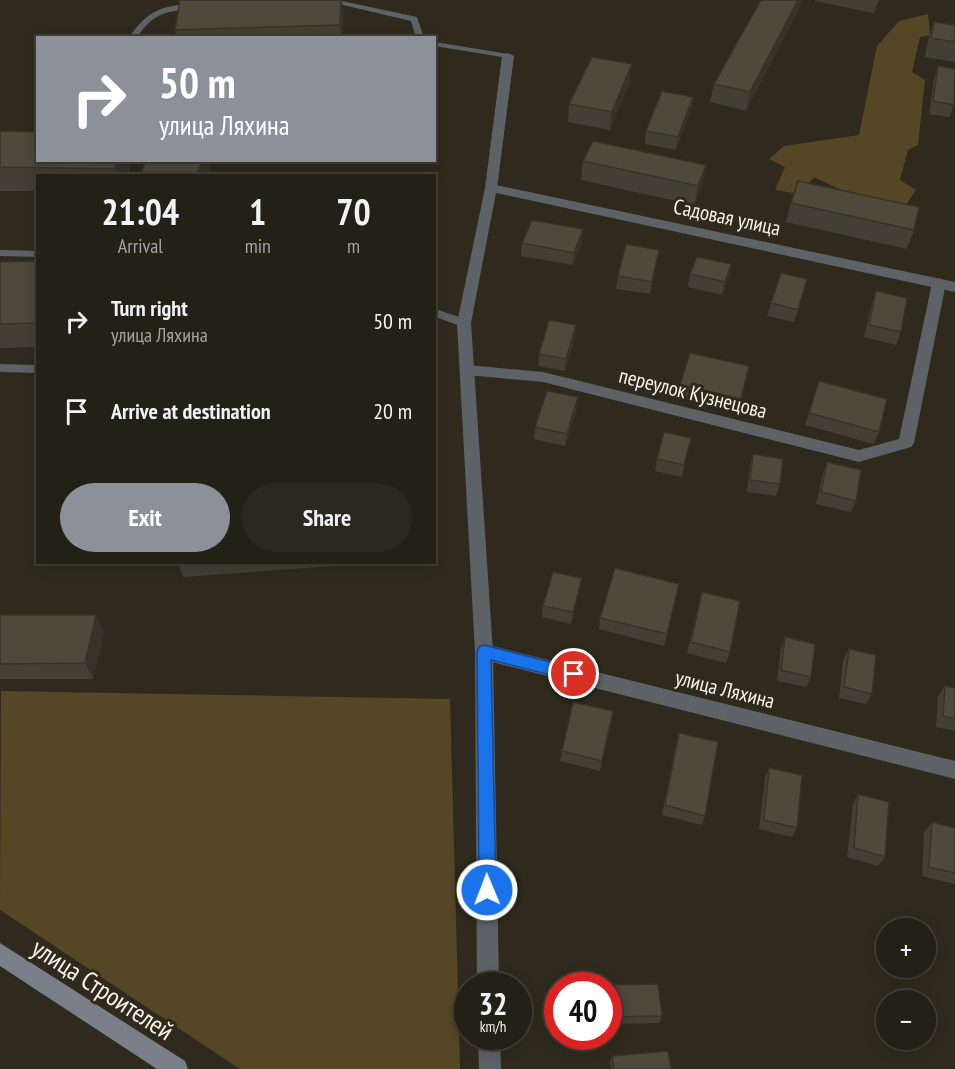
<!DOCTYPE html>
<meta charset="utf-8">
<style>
body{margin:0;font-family:"PT Sans Narrow",sans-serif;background:#2b281f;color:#f1f3f6;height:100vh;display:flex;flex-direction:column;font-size:22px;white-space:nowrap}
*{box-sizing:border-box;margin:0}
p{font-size:20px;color:#a3a3a1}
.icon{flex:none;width:33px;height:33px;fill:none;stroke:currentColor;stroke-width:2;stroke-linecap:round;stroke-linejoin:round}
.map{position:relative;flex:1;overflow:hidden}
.side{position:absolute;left:36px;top:174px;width:400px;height:390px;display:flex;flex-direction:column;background:#232016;border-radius:0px;box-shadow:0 3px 15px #0003,0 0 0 2px #403e35}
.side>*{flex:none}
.hud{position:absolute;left:36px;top:36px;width:400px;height:126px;border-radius:0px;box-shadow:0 3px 15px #0003,0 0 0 2px #403e35;background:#8c9099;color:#fff;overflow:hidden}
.buttons{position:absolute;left:876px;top:918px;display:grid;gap:12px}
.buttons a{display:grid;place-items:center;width:60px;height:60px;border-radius:50%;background:#232016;box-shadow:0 3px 15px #0003,0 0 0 2px #403e35;font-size:30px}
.speed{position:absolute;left:454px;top:972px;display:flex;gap:12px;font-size:30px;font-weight:700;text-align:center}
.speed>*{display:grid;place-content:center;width:78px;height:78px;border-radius:50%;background:#232016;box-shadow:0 3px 15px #0003,0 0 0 2px #403e35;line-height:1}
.speed small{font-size:15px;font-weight:400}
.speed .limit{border:9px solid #d22;background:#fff;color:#111}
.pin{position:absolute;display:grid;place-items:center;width:51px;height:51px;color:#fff;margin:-26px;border:3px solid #fff;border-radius:50%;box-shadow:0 2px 6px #0007}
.me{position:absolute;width:66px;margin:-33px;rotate:359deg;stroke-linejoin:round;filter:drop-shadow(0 0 4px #0008)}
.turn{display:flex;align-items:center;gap:21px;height:126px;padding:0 24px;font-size:27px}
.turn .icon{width:78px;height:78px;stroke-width:2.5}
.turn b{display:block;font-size:42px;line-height:51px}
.eta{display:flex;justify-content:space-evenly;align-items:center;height:102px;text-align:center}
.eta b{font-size:36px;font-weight:600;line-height:42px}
.button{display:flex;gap:12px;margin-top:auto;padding:12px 24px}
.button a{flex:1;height:69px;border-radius:36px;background:#8c9099;color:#fff;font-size:24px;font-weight:600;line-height:69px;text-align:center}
.button a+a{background:#2b281f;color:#f1f3f6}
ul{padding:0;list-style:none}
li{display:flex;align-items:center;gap:18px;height:90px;padding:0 24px}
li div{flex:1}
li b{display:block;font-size:22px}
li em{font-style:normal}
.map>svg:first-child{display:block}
</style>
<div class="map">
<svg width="955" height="1069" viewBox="0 0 955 1069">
<rect width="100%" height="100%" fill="#2f2a1d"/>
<path fill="#554726" d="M928,14L930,35L920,37L912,72L925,80L918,145L908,150L900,180L916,190L905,206L881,209L814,177L800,194L775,190L785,167L769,159L784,146L859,135L877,46L899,21Z
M1,691L450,699L460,1069H240L0,910Z"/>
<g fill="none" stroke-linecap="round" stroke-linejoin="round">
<path fill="#5d6267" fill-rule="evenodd" d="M322,0H337L417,17L424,38H416L411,21Z
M195,4L199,6L198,8C169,12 154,10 137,38H129C147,10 163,5 195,4Z
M435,42L508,54L512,56L508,58L435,46Z
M0,250L38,251V257L0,256Z
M435,309L468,320L469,323L464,327L435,317Z
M0,364L38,365V373L0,372Z"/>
<path fill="#5d6267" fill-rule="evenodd" d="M508,53L514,56L497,188L491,192L485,188L502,56Z
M939,278L946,283L914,443L911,447L859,462L543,382L467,375L460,370L467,365L543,372L859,450L899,439L932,283Z
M484,644L955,761V779L484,660L478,657L475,652L478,647Z"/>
<path fill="#5d6267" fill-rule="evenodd" d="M491,184L955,282V292L496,193L471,323L493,652L499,986H477L475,652L457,323L485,188Z
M478,1036H500L501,1069H479Z"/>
<path fill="#798089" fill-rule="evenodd" d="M0,943L185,1061L188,1069H157L0,966Z"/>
</g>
<path fill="#443f34" d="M815,0H879L874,13L815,1Z
M800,6L746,111L710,102L714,84Z
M343,11V38H176L175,30Z
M934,22L955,25V62L925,57L928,40Z
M938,66L954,105L950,117L929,114L934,79Z
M630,82L610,130L568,122L569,104Z
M693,97L691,109L676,150L645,144L646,131Z
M0,131L38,160H132L127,176H38V191H0Z
M583,161L703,183L694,205L581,180Z
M791,203L914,230L907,249L786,222Z
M583,229L582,242L573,265L521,256L522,243Z
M659,250L650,294L616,289L618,276Z
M38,261V347L0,348V262Z
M731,264L729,277L722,295L688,287L690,274Z
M807,279L794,322L767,316L771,303Z
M876,291L901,332L896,345L864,337L872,304Z
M576,325L575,337L565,371L538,366L539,354Z
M749,366L738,411L678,397L680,385Z
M819,381L879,432L874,444L805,425Z
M578,397L577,409L565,446L534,439L535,427Z
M691,438L682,477L655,471L657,459Z
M753,454L780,484L776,496L747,492L750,467Z
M827,462L856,501L851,512L816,504L823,474Z
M178,562H390L183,577Z
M679,584L664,646L599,629L600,618Z
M580,589L571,624L542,617L543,606Z
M702,592L730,652L726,663L687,653Z
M0,615H96L104,632L93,679H0Z
M785,637L811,677L806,687L777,681L781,648Z
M849,649L872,694L866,704L839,698L843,660Z
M945,686L955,688V731L936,727L938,696Z
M613,711L600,771L560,761L562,751Z
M679,733L705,816L702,825L662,815L676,743Z
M769,768L797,828L792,837L759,829L765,778Z
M858,794L885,857L878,866L847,857L853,804Z
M932,822L955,828V884L922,876L924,832Z
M609,986L662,1016L659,1023L609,1024Z
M612,1056L671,1069H611L610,1062Z"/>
<path fill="#37332a" d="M341,0H342L343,11V38H341L340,25Z
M798,0H802L800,6L746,111L750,92Z
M632,64L630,82L610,130L612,112Z
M693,97L691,109L676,150L678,137Z
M117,160H132L127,176H116L114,169Z
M202,160H213L208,176H197Z
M706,165L703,183L694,205L698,186Z
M583,229L582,242L573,265L574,253Z
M659,250L657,263L650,294L652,282Z
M731,264L729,277L722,295L725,282Z
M576,325L575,337L565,371L566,359Z
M578,397L577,409L565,446L567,434Z
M582,578L580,589L571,624L573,612Z
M96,615L104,632L93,679L85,663Z"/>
<path fill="#4f493c" stroke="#37332a" stroke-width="1.5" d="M180,0H341L340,25L175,30Z
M761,0H798L750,92L714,84Z
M934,22L955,25V42L931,38Z
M592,57L632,64L612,112L569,104Z
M938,66L955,69L954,105L933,101Z
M662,91L693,97L678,137L646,131Z
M0,131L38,132V160H117L114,169L0,167Z
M593,141L706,165L698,186L583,161Z
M146,160H202L197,176H140Z
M798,181L919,207L914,230L791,203Z
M532,220L583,229L574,253L522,243Z
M626,244L659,250L652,282L618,276Z
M697,257L731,264L725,282L690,274Z
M38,261V323L0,324V262Z
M781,273L807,279L798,310L771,303Z
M876,291L907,298L901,332L869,325Z
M549,320L576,325L566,359L539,354Z
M690,353L749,366L741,399L680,385Z
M819,381L887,399L879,432L809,413Z
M547,391L578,397L567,434L535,427Z
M664,432L691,438L684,465L657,459Z
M753,454L783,459L780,484L750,480Z
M827,462L861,470L856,501L821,492Z
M615,568L679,584L667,634L600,618Z
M553,572L582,578L573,612L543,606Z
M702,592L740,601L730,652L691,642Z
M0,615H96L85,663L0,664Z
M785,637L815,644L811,677L781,670Z
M849,649L876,655L872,694L844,687Z
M945,686L955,688V719L943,716Z
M573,702L613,711L602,761L562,751Z
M679,733L718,742L705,816L665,805Z
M769,768L802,775L797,828L764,820Z
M858,794L889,802L885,857L854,848Z
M932,822L955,828V873L929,867Z
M658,984L662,1016L609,1017V986L606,985Z
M668,1051L671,1069H614L612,1056Z"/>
<path fill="#1a73e8" stroke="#114b97" stroke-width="1.5" d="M484,645L574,668L579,670L581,674L579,679L574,681L491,660L496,890L493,896L487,898L481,896L479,890L477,652L479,647Z"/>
<g text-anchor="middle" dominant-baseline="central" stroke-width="6" stroke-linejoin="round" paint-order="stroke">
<g font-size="21" fill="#f7f3eb" stroke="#2f2a1d">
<text transform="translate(727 217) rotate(12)">Садовая улица</text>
<text transform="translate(693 393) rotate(14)">переулок Кузнецова</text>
<text transform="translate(725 689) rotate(14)">улица Ляхина</text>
</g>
<g font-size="26" fill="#f7f3eb" stroke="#2f2a1d">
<text transform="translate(103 989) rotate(33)">улица Строителей</text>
</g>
</g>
</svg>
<div class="buttons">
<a>+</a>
<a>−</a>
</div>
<div class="speed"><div>32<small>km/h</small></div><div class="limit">40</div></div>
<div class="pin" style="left:574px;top:674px;background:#d93025"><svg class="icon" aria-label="arrive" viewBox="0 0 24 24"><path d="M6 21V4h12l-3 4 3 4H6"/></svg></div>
<svg class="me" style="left:487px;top:890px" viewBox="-20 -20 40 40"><circle r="17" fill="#1a73e8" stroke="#fff" stroke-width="3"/><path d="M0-11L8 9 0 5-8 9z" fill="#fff"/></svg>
<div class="hud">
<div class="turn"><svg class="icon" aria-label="right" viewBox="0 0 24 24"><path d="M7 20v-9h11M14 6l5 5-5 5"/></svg><div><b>50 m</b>улица Ляхина</div></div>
</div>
<section class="side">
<div class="eta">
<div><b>21:04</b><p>Arrival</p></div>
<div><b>1</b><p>min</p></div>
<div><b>70</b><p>m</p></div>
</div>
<ul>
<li><svg class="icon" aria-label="right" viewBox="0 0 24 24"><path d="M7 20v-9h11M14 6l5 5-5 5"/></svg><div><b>Turn right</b><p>улица Ляхина</p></div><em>50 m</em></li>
<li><svg class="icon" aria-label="arrive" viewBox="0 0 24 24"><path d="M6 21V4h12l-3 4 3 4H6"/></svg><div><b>Arrive at destination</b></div><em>20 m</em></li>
</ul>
<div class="button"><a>Exit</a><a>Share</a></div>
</section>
</div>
